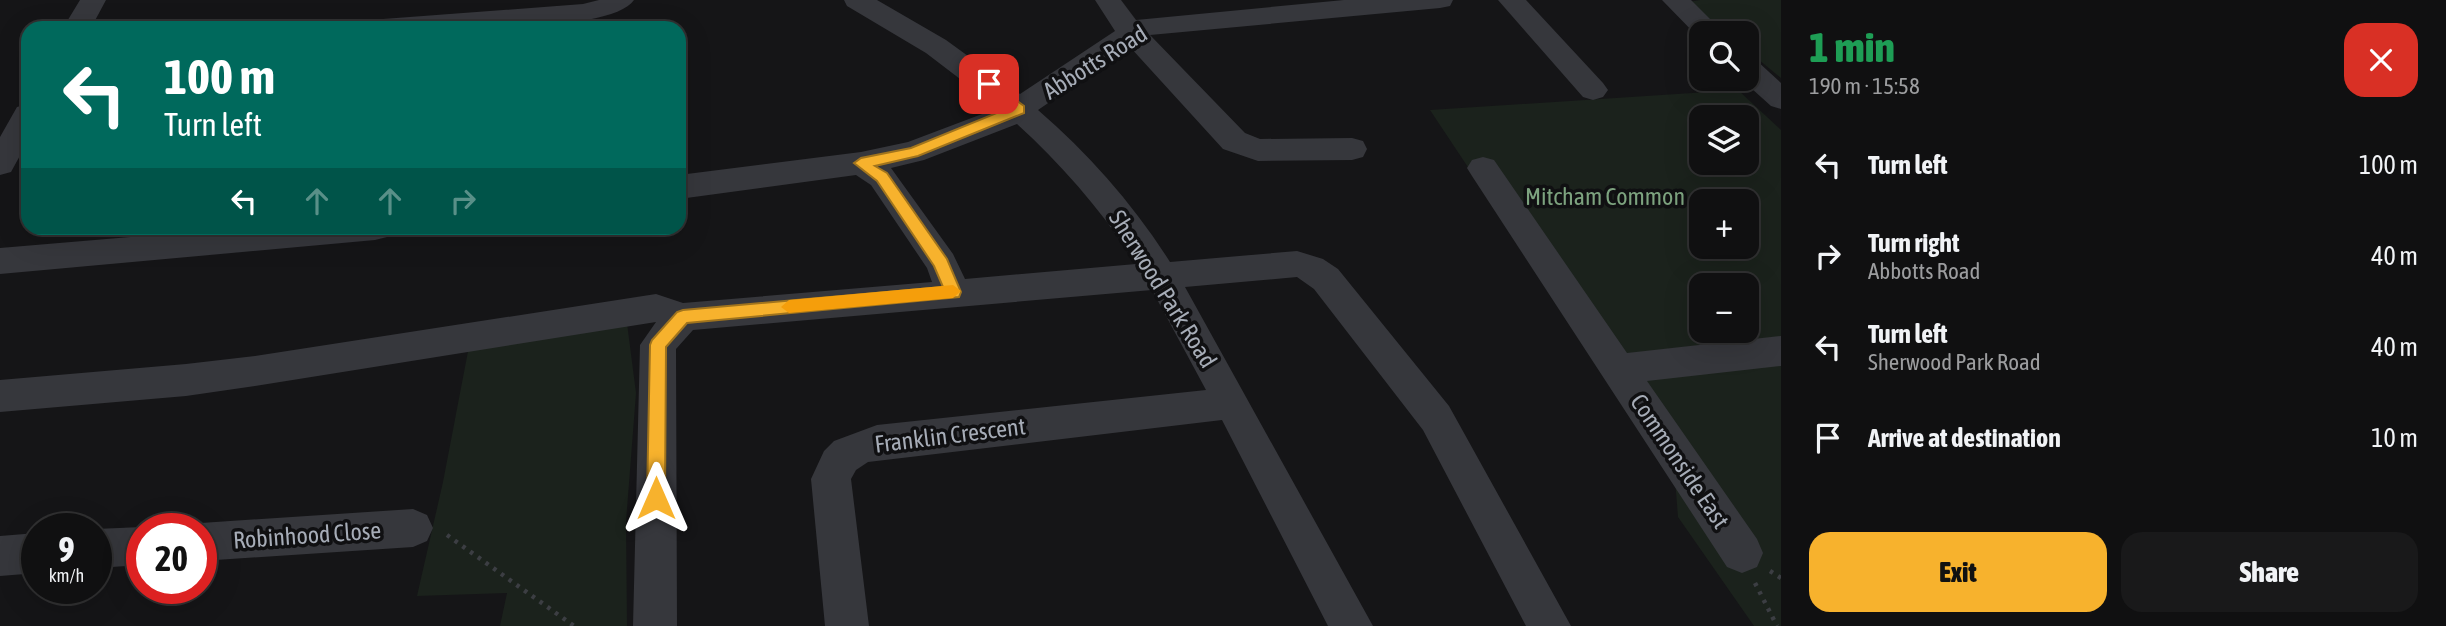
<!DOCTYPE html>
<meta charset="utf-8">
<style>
body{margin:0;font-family:"Asap Condensed",sans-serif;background:#19191a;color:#f1f3f6;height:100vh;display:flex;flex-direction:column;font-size:26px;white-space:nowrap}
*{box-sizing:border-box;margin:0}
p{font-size:23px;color:#9c9d9f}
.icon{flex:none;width:38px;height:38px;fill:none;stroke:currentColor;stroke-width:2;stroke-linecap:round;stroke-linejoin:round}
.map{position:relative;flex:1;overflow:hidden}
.details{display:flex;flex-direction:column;background:#101011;width:665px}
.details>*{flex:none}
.hud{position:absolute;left:21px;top:21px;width:665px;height:214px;border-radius:21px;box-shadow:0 7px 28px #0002,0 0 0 2px #303031;background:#00695c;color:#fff;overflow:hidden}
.buttons{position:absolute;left:1689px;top:21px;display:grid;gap:14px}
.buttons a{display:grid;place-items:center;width:70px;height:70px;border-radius:14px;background:#101011;box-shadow:0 7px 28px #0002,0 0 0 2px #303031;font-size:35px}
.speed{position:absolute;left:21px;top:513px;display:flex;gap:14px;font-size:35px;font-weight:700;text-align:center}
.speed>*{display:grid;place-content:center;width:91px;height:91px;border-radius:50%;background:#101011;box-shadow:0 7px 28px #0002,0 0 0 2px #303031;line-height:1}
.speed small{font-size:18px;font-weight:400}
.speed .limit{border:10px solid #d22;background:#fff;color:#111}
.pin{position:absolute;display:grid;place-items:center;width:60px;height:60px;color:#fff;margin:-30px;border-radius:14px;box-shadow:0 4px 10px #0006}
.me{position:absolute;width:77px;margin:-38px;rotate:0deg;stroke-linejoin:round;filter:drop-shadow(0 0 5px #0008)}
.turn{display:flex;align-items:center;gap:24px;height:147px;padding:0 28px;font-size:32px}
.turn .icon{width:91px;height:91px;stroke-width:2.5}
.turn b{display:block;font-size:49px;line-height:60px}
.lanes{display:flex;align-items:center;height:66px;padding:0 28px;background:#0003;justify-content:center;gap:35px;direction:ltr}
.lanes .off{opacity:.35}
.round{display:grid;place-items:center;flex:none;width:74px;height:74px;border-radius:21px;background:#19191a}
.headline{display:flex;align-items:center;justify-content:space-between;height:119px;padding:0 28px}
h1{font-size:42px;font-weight:800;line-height:52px;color:#1e9e55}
.primary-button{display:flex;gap:14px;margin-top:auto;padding:14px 28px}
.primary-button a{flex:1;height:80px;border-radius:21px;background:#f7b22d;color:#111;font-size:28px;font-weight:800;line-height:80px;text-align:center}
.primary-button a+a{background:#19191a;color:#f1f3f6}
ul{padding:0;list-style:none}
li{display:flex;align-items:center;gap:21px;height:91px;padding:0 28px}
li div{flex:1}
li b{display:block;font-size:26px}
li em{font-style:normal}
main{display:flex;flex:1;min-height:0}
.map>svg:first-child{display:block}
</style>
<main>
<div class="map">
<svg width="1781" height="626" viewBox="0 0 1781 626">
<rect width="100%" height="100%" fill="#151517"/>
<path fill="#1b221c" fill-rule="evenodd" d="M1700,0H1781V78L1747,50L1746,33H1726L1688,2Z
M1738,90L1781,130V626H1754L1678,517L1675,479L1430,110ZM1701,117H1746V163H1701ZM1701,201H1746V247H1701ZM1701,285H1746V331H1701Z
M627,323L636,393L626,522L627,626H500L507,593L417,596L443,482L469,346Z"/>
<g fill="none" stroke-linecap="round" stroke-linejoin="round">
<path stroke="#3c3e43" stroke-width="4.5" stroke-dasharray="3.5 6" stroke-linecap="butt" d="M447,535L574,626
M1770,571L1781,578
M1755,583L1777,626"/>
<path fill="#36373c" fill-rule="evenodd" d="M80,0H106L91,28H63Z
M599,0H634C610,36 416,28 369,28L373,22L383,19L583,4Z
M844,0H877L946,40L1020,94L1115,31L1095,0H1121L1136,20L1344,0H1453L1450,6L1440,8L1150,35L1245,133L1260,139L1352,138L1363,141L1367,149L1363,157L1352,160L1258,161L1223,149L1130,47L1038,110C1089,154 1134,205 1170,262L1297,251L1323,259L1338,269L1449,406L1571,626H1526L1423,430L1314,289L1297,277L1185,287L1373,626H1328L1222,420L868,462L856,470L851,479L869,626H825L811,479L824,451L834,441L877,425L1206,390L1152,290L693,330L676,349L677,626H633L640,345L656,322L255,386L186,396L0,412V380L186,364L255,356L656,294L683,303L932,282L927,268L871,185L856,175L679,199V175L861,152L908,142L998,108L926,53L847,6ZM1017,124C1062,165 1104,213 1136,264L965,279L953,254L891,168L924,160Z
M1498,0H1526L1603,83L1608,90L1603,97L1593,100L1583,97Z
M1662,0H1691L1724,33H1701L1700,39Z
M1746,58L1756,60L1781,83V109L1771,106L1741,79H1746Z
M28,104V141L11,172L0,175V137L17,107Z
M1483,157L1494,160L1627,353L1781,336V366L1647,381L1757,539L1763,553L1757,567L1742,573L1727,567L1472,176L1467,168L1472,160Z
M237,228H391L387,237L375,240L0,274V248Z
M413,509L427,515L433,528L427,541L413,547L201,561V528H186L201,523Z
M142,527L147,528H142V565L96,568V529Z
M37,533V573L0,576V536Z"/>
</g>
<path fill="#f7b22d" stroke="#a1741d" stroke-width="2" d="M989,80L1024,106V113L918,156L875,166L887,173L947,259L961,292L959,297L687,323L666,347L665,498L663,504L656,507L650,504L647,498L650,345L652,340L677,312L683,310L943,287L934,266L877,181L854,163L861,158L911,148L1009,108L985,87V81Z"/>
<path fill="#f59e0b" d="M953,285L961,291L953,298L789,313L781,307L789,300Z"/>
<g text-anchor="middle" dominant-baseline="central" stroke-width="7" stroke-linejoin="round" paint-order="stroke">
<g font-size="24" fill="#a6acb7" stroke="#101012">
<text transform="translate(1095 62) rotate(-32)">Abbotts Road</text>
<text transform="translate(1163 289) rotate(58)">Sherwood Park Road</text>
<text transform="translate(950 435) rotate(-7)">Franklin Crescent</text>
<text transform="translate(1680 461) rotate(56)">Commonside East</text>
<text transform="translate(307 535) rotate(-4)">Robinhood Close</text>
</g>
<g font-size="24" fill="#7da37f" stroke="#101012">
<text x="1605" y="196">Mitcham Common</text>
</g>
</g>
</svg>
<div class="buttons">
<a><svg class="icon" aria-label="search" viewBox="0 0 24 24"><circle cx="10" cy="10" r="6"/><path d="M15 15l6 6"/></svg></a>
<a><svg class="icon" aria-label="layers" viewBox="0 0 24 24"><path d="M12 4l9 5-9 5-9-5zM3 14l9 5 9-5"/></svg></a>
<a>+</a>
<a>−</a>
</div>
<div class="speed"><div>9<small>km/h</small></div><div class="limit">20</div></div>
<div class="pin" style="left:989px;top:84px;background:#d93025"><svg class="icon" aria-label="arrive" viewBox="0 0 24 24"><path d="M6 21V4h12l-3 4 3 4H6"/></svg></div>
<svg class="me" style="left:656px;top:498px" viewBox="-20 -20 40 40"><path d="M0-17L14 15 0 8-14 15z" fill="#f7b22d" stroke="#fff" stroke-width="4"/></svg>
<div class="hud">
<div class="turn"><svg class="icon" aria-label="left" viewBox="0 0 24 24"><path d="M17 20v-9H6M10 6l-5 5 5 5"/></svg><div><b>100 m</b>Turn left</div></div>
<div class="lanes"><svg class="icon" aria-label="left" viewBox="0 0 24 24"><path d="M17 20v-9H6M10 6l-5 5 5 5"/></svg><svg class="icon off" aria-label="ahead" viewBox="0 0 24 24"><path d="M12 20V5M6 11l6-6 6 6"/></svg><svg class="icon off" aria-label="ahead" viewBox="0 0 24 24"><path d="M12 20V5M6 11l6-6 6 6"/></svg><svg class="icon off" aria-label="right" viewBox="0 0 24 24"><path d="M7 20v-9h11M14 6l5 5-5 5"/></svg></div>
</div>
</div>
<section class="details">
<div class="headline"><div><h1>1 min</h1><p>190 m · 15:58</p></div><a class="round" style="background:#d93025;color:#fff"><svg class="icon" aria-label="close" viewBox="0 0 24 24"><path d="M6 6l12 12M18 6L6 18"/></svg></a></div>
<ul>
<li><svg class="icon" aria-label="left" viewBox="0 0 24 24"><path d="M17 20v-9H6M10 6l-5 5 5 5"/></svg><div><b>Turn left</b></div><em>100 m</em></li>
<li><svg class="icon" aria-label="right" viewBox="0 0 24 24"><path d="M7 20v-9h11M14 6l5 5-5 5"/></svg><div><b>Turn right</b><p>Abbotts Road</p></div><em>40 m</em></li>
<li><svg class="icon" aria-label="left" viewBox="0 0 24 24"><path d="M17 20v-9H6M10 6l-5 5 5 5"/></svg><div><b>Turn left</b><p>Sherwood Park Road</p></div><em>40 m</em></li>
<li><svg class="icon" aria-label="arrive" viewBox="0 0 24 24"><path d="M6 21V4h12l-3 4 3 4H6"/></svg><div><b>Arrive at destination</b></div><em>10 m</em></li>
</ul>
<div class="primary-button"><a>Exit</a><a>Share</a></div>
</section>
</main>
